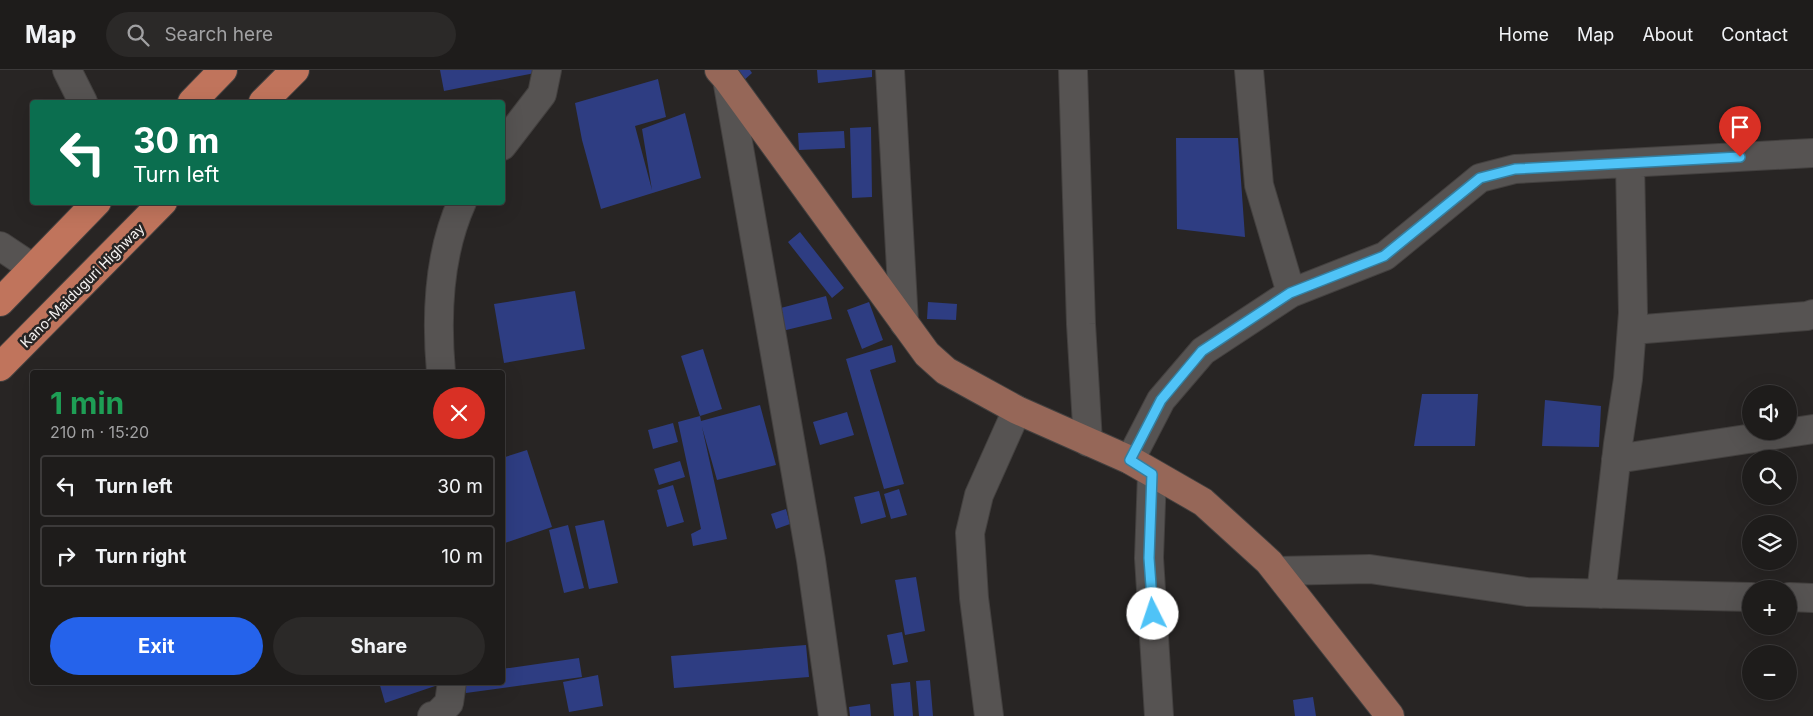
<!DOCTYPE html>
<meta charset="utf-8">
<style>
body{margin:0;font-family:Inter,sans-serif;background:#2b2928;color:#f1f3f6;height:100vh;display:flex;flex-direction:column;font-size:19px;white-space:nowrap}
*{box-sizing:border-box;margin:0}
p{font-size:16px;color:#a1a1a3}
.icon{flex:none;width:28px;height:28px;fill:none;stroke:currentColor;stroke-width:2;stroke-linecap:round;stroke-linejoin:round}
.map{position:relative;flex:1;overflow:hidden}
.details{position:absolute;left:30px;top:300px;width:475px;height:315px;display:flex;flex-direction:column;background:#1e1c1b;border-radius:5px;box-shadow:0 5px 20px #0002,0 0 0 1px #3c3a3a}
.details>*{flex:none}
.top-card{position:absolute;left:30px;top:30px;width:475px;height:105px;border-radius:5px;box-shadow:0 5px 20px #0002,0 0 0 1px #3c3a3a;background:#0b6e4f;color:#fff;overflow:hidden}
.controls{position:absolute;left:1742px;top:315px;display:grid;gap:10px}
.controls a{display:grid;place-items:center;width:55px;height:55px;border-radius:50%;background:#1e1c1b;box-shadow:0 5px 20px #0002,0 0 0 1px #3c3a3a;font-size:25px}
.pin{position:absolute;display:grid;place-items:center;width:42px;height:42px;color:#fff;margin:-51px -21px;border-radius:50% 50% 50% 0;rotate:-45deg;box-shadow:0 0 5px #0007}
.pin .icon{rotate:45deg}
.me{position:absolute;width:55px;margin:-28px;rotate:356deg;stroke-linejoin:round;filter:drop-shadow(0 0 4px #0008)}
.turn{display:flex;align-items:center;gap:18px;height:105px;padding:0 20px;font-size:22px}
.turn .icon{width:65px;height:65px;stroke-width:2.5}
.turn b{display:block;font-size:35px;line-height:42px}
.round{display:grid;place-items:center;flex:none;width:52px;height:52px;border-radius:26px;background:#2b2928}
.summary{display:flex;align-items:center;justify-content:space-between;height:85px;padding:0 20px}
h1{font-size:30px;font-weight:700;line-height:38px;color:#1e9e55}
.action{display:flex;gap:10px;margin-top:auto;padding:10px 20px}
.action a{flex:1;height:58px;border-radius:30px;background:#2563eb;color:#fff;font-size:20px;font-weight:700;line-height:58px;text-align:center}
.action a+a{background:#2b2928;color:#f1f3f6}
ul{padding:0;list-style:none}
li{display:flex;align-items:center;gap:15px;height:62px;margin:0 10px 8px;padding:0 10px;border:2px solid #3c3a3a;border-radius:5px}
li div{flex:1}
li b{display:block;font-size:19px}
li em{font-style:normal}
header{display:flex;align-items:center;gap:30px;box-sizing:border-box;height:70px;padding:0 25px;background:#1e1c1b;border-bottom:1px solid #3c3a3a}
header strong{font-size:24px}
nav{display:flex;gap:28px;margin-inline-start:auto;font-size:18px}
.search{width:350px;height:45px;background:#2b2928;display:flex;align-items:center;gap:12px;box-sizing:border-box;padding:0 18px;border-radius:28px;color:#a1a1a3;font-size:19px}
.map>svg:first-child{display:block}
</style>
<header>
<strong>Map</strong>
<div class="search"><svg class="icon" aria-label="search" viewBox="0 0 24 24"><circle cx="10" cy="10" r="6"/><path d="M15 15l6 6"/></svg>Search here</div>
<nav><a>Home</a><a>Map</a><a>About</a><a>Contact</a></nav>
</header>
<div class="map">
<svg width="1813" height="646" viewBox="0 0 1813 646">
<rect width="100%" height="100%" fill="#282524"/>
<path fill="#2e3d82" d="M440,0H534L535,3L444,21Z
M734,0H750L752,3L742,12Z
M817,0H872V7L818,13Z
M658,9L666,47L635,56L652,120L642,59L685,43L701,108L601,139L582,70L575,33Z
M871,57L872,127L852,128L850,58Z
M844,61L845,78L799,80L798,63Z
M1176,68H1238L1245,167L1177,159Z
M800,162L844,218L832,228L788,172Z
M575,221L585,279L504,293L494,234Z
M826,226L832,249L782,261L777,239Z
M869,232L883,270L862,279L847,240Z
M928,232L957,234L956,250L927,249Z
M892,275L896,292L870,300L904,414L884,419L846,289Z
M703,279L722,339L700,346L701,351L760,335L776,395L717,410L702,357L727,469L693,476L691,464L701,459L678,352L700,346L681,286Z
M1422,324H1478L1475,376H1414Z
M1545,330L1601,336L1599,377L1542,376Z
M847,342L854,365L820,375L813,352Z
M673,353L678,372L653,379L648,360Z
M527,380L552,457L502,474V388Z
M680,391L685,407L659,415L654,399Z
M673,415L684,452L667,457L657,420Z
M899,419L907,445L891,449L884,424Z
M879,421L886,447L861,454L854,427Z
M786,439L790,454L776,459L771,444Z
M604,450L618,513L589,519L575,456Z
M568,455L584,518L564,523L549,460Z
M916,507L925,561L905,565L895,510Z
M902,562L908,592L893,595L887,565Z
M806,575L809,607L674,618L671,586Z
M579,588L582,607L466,623L464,612H502V599Z
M598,605L603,636L569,642L563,612Z
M930,610L933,646H919L916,611Z
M379,612H440L441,614L385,633Z
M910,612L913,646H894L891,614Z
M1313,627L1316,646H1295L1293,630Z
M870,634L871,646H850L849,637Z"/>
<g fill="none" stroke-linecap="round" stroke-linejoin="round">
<defs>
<path id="minor" d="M67,0L83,32
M890,0L904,253
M1073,0L1081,254L1088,372
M1249,0L1259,115L1291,223
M727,9L811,490L833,646
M502,76L542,24L547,0
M0,176L33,198
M1632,260L1807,246L1813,244
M441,302C436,246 438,185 462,132
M1616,389L1813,359
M1130,390L1161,330L1203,281L1291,223L1385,186L1480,108L1515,99L1813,83
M1152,404L1149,488L1159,646
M1277,501L1370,499L1527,522L1751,527
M1601,524L1618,374L1628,309L1633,243L1630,93
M1789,527L1813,528
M432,646L437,645L449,633L452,612
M989,646L974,528L970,463L979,425L1017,340"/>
<path id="major" d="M719,0L727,9L927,284L946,301L1017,340L1130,390L1203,432L1269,492L1390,646"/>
<path id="highway" d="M192,32L223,0
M263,32L295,0
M0,232L97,132
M0,297L163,132"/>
</defs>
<use href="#minor" stroke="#43403f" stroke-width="30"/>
<use href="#major" stroke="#43403f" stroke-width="30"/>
<use href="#highway" stroke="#43403f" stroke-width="30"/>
<use href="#minor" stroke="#565352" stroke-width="28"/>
<use href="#major" stroke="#966758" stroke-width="28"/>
<use href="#highway" stroke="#c0745c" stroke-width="28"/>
</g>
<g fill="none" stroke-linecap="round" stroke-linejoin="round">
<defs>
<path id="route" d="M1153,544L1149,488L1152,404L1130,390L1161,330L1202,281L1290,223L1384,186L1480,108L1515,99L1740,87"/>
</defs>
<use href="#route" stroke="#337fa1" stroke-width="12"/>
<use href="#route" stroke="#4fc3f7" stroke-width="9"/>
</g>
<g text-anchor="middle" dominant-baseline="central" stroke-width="5" stroke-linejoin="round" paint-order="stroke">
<g font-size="14" fill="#f5f3f2" stroke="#282524">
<text transform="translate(82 215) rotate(-45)">Kano-Maiduguri Highway</text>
</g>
</g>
</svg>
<div class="controls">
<a><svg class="icon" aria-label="sound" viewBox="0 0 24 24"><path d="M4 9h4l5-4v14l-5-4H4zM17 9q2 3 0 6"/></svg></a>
<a><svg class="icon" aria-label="search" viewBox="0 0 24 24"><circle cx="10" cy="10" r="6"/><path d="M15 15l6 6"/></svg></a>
<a><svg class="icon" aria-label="layers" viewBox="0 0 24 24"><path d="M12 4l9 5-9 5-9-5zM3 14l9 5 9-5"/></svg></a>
<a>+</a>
<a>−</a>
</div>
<div class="pin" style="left:1740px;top:87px;background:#d93025"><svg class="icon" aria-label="arrive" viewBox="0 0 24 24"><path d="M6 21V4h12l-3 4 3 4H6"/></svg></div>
<svg class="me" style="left:1153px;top:544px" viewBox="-20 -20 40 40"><circle r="19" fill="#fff"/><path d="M0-13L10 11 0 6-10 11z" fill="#4fc3f7"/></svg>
<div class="top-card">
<div class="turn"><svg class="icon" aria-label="left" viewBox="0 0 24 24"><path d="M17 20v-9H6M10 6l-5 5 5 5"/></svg><div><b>30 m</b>Turn left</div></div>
</div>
<section class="details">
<div class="summary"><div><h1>1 min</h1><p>210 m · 15:20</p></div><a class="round" style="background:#d93025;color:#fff"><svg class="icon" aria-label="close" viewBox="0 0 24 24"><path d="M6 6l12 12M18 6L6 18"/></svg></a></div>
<ul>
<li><svg class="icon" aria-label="left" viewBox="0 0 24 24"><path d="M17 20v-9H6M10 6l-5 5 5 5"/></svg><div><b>Turn left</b></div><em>30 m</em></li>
<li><svg class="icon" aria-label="right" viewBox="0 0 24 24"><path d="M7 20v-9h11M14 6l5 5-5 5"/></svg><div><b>Turn right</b></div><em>10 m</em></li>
</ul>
<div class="action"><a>Exit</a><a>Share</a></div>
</section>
</div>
